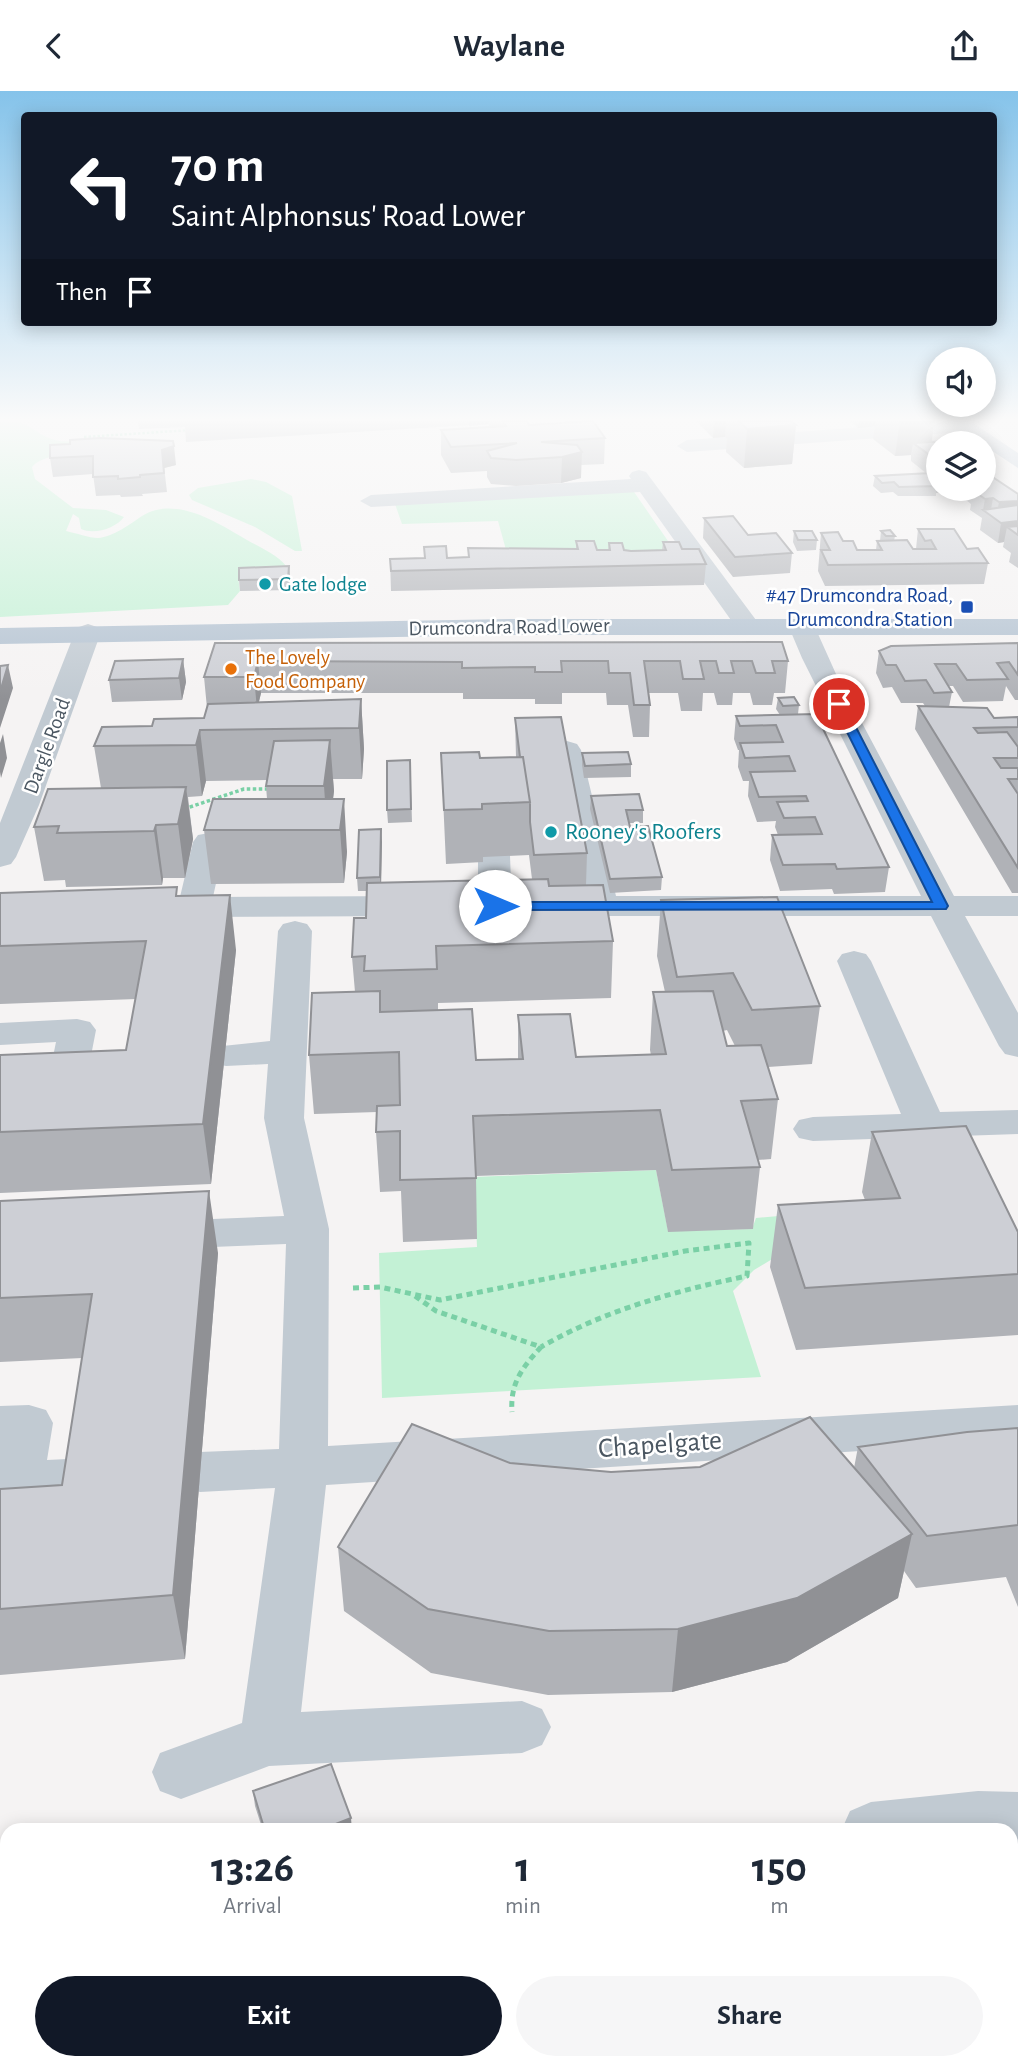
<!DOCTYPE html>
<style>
body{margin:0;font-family:"Alegreya Sans",sans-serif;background:#f6f6f7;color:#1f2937;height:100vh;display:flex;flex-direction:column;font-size:26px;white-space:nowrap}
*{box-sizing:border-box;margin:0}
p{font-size:23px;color:#747a83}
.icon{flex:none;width:38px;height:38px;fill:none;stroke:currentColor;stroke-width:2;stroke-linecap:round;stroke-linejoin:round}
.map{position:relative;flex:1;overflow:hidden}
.sheet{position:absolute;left:0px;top:1732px;width:1018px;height:247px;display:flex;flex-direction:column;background:#fff;border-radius:21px 21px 0 0;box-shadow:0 4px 18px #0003}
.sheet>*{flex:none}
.hud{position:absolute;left:21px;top:21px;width:976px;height:214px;border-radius:7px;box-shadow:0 4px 18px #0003;background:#111827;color:#fff;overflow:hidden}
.buttons{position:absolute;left:926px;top:256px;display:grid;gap:14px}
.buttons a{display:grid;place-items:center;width:70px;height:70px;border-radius:50%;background:#fff;box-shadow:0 4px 18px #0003;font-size:35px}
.pin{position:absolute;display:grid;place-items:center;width:60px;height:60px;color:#fff;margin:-30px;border:4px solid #fff;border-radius:50%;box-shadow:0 2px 7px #0007}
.me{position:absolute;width:77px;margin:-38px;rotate:90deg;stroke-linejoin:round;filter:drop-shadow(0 0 5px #0008)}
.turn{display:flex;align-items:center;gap:24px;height:147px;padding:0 35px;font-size:32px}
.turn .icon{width:91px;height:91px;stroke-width:2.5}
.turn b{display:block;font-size:49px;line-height:60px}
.then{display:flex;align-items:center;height:66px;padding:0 35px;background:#0003;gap:14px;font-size:26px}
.eta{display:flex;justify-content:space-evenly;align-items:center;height:119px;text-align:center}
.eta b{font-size:42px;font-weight:700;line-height:49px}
.primary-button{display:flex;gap:14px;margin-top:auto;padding:14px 35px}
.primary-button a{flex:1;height:80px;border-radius:42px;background:#111827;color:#fff;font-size:28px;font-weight:700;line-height:80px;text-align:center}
.primary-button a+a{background:#f6f6f7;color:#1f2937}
header{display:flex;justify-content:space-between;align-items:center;height:91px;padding:0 35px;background:#fff;font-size:32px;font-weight:700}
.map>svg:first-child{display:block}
</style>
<header><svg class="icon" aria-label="back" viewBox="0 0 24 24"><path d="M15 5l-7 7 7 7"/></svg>Waylane<svg class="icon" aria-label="share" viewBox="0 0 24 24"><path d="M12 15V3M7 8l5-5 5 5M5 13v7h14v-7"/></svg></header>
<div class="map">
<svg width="1018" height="1979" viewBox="0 0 1018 1979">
<rect width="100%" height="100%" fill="#f5f3f3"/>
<path fill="#c3f1d5" d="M0,330C35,330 29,341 55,349C64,352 69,348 77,354C66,368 44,362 32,376L35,388L73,417L106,419L124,426C116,437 95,444 81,438L79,427L73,423L66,440C76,442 89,447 98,447C113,446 130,433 142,425C176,404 218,432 247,449C261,457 283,466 290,481L285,484L238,486L240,500L228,514L0,526Z
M251,388L266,391L292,405L302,460H295L255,436L192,409L189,404L198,397Z
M632,398L677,463L508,466L498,430L402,433L395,413Z
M656,1079L668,1140L752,1138L756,1127L855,1118L754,1179L733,1200L761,1286L382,1307L379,1162L477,1156L474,1086Z
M0,1754L7,1755V1972H148L150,1979H0Z"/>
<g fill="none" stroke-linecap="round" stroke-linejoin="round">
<path stroke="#7ad0a6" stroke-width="2.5" stroke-dasharray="2.5 2" stroke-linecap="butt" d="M84,346L191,339"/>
<path stroke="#7ad0a6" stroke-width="3.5" stroke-dasharray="3.5 2.5" stroke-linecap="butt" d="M184,718L244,698H270"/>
<path stroke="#7ad0a6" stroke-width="5" stroke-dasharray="6 4.5" stroke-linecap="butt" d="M353,1197L380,1196L440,1209L685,1160L749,1152L747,1185C675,1200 605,1219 541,1256
M415,1205L436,1220L541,1256C522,1277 510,1292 512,1321"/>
<path stroke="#7ad0a6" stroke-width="7" stroke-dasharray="8 5" stroke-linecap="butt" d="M0,1777H7
M90,1972L91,1979"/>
<path fill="#c1cad2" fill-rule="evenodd" d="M945,330H968L973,335L963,341L687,361L677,355L687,349Z
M639,379L646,381L756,529L760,534L756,539H738L640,401L371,416L360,410L371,404L631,388L629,385L632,381Z
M801,526L810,529L814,534L836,583L954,805H1018V825H965L1018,922V966L1005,963L999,955L931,825H555L543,822L538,815L543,808L583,805L553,659L557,653L567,650L577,653L581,659L616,805H921L802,567L788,534L792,529Z
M88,533L97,536L101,541L39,714L16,766L11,773L0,776V732L75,541L79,536Z
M209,742L220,744L225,751L213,806L418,805L430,808L435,815L430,822L418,825L181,826L169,823L164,816L169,809L180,806L193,751L198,744Z
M494,755L505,758L510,765L512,815L507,822L495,825L483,822L478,815V765L483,758Z
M295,830L307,833L312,840L304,1027L329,1138L328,1355L1018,1314V1350L326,1394L301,1621L522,1610L542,1618L551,1636L542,1654L522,1662L269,1675L181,1708L160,1700L152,1681L160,1662L242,1632L275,1397L200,1401L182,1395L175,1381L182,1367L200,1361L279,1358L286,1153L163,1158L148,1154L141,1144L148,1134L163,1130L284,1125L264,1027L268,973L226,975L213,972L207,964L213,956L270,950L278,840L283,833Z
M854,860L866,863L871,870L940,1021L1018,1019V1043L813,1050L799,1047L793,1038L799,1029L813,1026L901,1023L837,870L842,863Z
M77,928L90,931L96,939L83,1006L78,1014L0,1021V997L47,995L56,951L0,954V932Z
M29,1314L46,1319L53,1332L47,1369L88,1367L106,1373L113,1387L106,1401L88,1407L41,1409L34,1449L26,1464L0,1471V1315Z
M978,1700L1018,1701V1757H1012V1740H841L850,1720L871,1711Z
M175,1972H243L245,1979H177Z"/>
<path fill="#b3c2d1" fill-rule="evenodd" d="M947,330H970L1018,362V377Z
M510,528H1018V544H510L0,553V537Z"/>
</g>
<path fill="#b0b2b7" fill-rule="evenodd" d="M138,330H527L529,334L564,331V330H593L605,347L604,373L581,374V387L561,392L516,395L491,393L487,386V380L451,382L441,364V339L489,336V333L186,351L185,336L139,338Z
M696,330H791L796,334L792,373L744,377L726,361L727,348L725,346L713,347Z
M850,330H934L932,351L938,352V397L940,401L936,402V405H898L893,401L881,402L873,395L875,385L926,382L911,370V364L895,365L873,348L875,335L858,337Z
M50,354L176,374L164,377L167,401L142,403L143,405L121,406L120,404L96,405L93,383L53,386L50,367Z
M990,385L1018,403V477L1009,471L1011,462L1003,456L1004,451L998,452L980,439L982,427L970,419L971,413L962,406V404L952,405L942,397H984Z
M704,427L792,462L790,482L733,486L703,447Z
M918,438L967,458L988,472L984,493L825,495L818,480L821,442L843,450L857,459H876L877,450H880L881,440L895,445L894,450L913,458H916Z
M794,440L817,449L816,459L797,460L793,451Z
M576,450L597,459H608L609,452L624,459L631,460L662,459L663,451L682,458L706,473L704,494L391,500L390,468L468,466V457L576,458Z
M290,486L289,499L240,500L239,489Z
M215,552L788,570L785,602H774L772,614H753L750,602H733L732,614H717L714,602H703L702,620H681L678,602H649L650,614L649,646H633L628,614H607L606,602H562V613H535V608H463V602H261L259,611L361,608L364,658L362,688H333L334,700L333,708L347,761L344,792L211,793L204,739L267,708L266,695L267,689L206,690L202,705L188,706L193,748L185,787H163L162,794L66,796L65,789L44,790L34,736L101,697L94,655L152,635L204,627L207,617L204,586Z
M1018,552V609H1015L1006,595L1003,610L963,611L953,595H948L952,601L949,616L994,627L1018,626V802H1012L915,638L918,615H925L923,612H901L892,596L883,597L876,582L879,560Z
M183,568L186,591L182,609L112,611L109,589Z
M778,607L799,614L798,623L889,776L885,801L834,803L832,798L780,800L770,769L772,744H778L775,736L776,730L757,731L748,705L749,690H743L738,676L739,659H738L734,648L736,625L780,624L776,618Z
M515,627L587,762L586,794L613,850L611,907L438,912V919L476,969L518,968V924L576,966L651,964L650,959L653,901H665L657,865L661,809L820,915L812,973L768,976L778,1008L771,1068L757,1069L760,1076L753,1138L668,1141L656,1079L476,1085L477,1148L403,1151L401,1100L380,1101L376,1041L377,1021L314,1023L309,964L355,901L352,866L366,827L367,800H358L357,787L381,738V792L532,788L529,764L483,766V771L446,773L441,662L480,667L516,666ZM727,939L735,955H727L723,940Z
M582,662L631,673V686L584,687L582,674Z
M410,669L412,731L388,732L387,719Z
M591,705L643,719V732H629L630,736L662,786L661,799L610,802L590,718Z
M0,802L178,805L236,859L211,1093L0,1102V964L126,959L136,908L0,913Z
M872,1041L1018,1141V1244L796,1259L770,1176L778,1114L865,1109L862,1101Z
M0,1110L218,1162L185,1568L0,1584V1398L62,1394L82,1267L0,1271Z
M1018,1337V1516L1006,1486L916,1497L904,1480L898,1507L787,1571L672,1601L548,1604L431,1582L344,1520L338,1456L510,1372L611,1381L854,1377L858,1356Z
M253,1700L352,1740H263L255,1715Z
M268,1972H447L450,1979H270Z
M465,1972H586L589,1979H465Z"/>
<path fill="#909195" d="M469,330H489V333L469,335Z
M714,330H726L725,346L713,347Z
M859,330H875V335L858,337Z
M900,330H934L930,363L913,352L911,364L895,365Z
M796,334L792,373L744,377L747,338Z
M174,355L176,374L164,377L167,401L162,359Z
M582,361L581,387L561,392L562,366Z
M931,365H938V374L932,369L930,384H928Z
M938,392V397H941L940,401L936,402L937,395L935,393Z
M953,397H963L962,404L952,405Z
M993,407L990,424L983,419L985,408Z
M1018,410V429L996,428L999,411Z
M1018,430V444L1007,436L1004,451L998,452L1001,432Z
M289,475L290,486L289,499L288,488Z
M183,568L186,591L182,609L179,587Z
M258,570L261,602L257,618L254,586Z
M8,574L13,597L0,637V601Z
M361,608L364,658L362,688L359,637Z
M200,639L206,690L202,705L196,654Z
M3,643L7,667L1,687L0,681V652Z
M330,649L334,700L329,739H327L324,695Z
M186,696L193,748L185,787L178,733Z
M344,708L347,761L344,792L340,739Z
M156,734L163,787L162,794L154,740Z
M381,738L382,751L381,800L380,786Z
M230,804L236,859L211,1093L203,1033Z
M209,1100L218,1162L185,1568L173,1504Z
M912,1443L898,1507L787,1571L672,1601L678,1538Z
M351,1727L352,1740H318Z"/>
<path fill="#cdcfd5" stroke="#909195" stroke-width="2" d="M503,330H527L529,334L593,330L605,347L541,351L577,354L582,361L562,366L516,369L491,367L487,360L517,352L451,356L441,339L506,335Z
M739,330H791L796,334L747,338Z
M100,347L173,350L174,355L162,359L164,382L140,384V386L118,388V385L93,386V365L50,367V354L70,353V349Z
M946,350L949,352H938V365H931L913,352Z
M984,378L991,383H984Z
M931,382L938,388V392L935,393L937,395L899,396L894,391L882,392L875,385Z
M984,385H991L1018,403V410L999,411L993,407L985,408L974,400L982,399L979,397H984Z
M1018,414V430L1001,432L983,419Z
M733,425L748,444L776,442L792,462L735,466L704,427Z
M1018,435V444L1007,436Z
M918,438H954L967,458L978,457L988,472L828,474L821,459H830L821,442L838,441L843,450H853L857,459H882L877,450L907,449L913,458H936L931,449L925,450Z
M890,439L895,445H886L881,440Z
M794,440H812L817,449H798Z
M576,450H594L597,459H610L609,452H622L624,459L631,460L666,459L663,451H679L682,458H699L706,473L391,480L390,468L425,467L424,456L446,455L447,467L469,466L468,457L578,458Z
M289,475L288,488L239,489V477Z
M782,551L788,570H772L775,582H756L752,570H731L734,582H719L716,570H700L704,588H683L680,570H644L650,614H634L630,582H609L608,570H561L562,581H535V576L462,577V571L258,570L254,586H204L215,552Z
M1018,552V584L1009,571L997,572L1008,588L967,589L956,573H935L952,601L934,602L926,589L905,590L896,574H886L879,560L891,555Z
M183,568L179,587L109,589L115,570Z
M8,574L0,601V575Z
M794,606L799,614L783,615L778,607Z
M361,608L359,637L200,639L196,654L94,655L102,636L152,635L154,628L204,627L208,613Z
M918,615L987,617L994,627L1018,626V636L974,637L978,642L1007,641L1018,656V667H994L1001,677H1018V688H1008L1018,703V777Z
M816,623L889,776L837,778L835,773L783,774L772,744L822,743L815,726L784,727L777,711L808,710L806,705L759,706L750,681L795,680L789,665L745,667L740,652L783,651L776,634L740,635L736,625Z
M561,626L587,762L534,764L530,731V711L523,666H520L515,627Z
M330,649L324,695H266L274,650Z
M479,661L480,667L523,666L530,711L482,713V718L444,719L441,662Z
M628,661L631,673L585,675L582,662Z
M410,669L411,718L387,719V670Z
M186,696L178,733L156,734L154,740L57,742L59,735L34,736L48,698Z
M639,703L643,719H626L630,736L648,735L662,786L610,788L591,705Z
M213,708H344L340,739H204Z
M381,738L380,786L357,787L359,739Z
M548,788L549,795L603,794L613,850L436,855L437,878L364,880L365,865L352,866L354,827H366L367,792Z
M177,796L176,805L230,804L203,1033L0,1041V964L126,959L146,850L0,855V802Z
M777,806L820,915L752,919L733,882L677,886L661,809Z
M380,900V921L472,918L476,969L523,968L518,924L570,923L576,966L666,963L653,901L713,900L727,955L761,954L778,1008L741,1010L760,1076L672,1079L660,1019L473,1025L476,1087L400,1089V1040L376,1041L377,1015L400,1014L399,961L309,964L312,902Z
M966,1035L1018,1141V1183L805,1197L778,1114L900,1107L872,1041Z
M209,1100L173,1504L0,1518V1398L62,1394L92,1203L0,1207V1110Z
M810,1326L912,1443L797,1507L678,1538L549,1540L428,1518L338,1456L412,1333L510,1372L611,1381L700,1376Z
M1018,1337V1434L927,1445L858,1356L967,1341Z
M331,1673L351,1727L318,1740H265L253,1700Z
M1018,1792V1979H733L749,1972H1012V1794Z
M272,1972H447L450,1979H274Z
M469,1972H586L589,1979H472Z"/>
<linearGradient id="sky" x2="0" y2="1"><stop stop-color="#85c3ea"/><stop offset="0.54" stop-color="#fafafa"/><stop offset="1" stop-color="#fafafa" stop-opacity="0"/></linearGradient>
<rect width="1018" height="608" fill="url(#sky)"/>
<path fill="#1a73e8" stroke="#114b97" stroke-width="2" d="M839,610L844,613L948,815L946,818L495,819L488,815L495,811H932L833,613Z"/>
<g fill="#0f9aa8" stroke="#fff" stroke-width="2.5">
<circle cx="265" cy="493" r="7"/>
<circle cx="551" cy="741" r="7"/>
</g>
<rect fill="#1a4fb4" stroke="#fff" stroke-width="2.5" x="960" y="509" width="14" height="14" rx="3.5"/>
<circle fill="#e8710a" stroke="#fff" stroke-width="2.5" cx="231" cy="578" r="7"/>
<g text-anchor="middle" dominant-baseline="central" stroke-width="5" stroke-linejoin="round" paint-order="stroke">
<g font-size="21" fill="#0d838f" stroke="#fff" text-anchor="start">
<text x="279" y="493">Gate lodge</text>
</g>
<g font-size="21" fill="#164399" stroke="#fff" text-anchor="end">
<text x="953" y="504">#47 Drumcondra Road,<tspan x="953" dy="24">Drumcondra Station</tspan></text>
</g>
<g font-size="21" fill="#4a5661" stroke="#fff">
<text transform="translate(509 536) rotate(-1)">Drumcondra Road Lower</text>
<text transform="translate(47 655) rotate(-70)">Dargle Road</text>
</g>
<g font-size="21" fill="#c56008" stroke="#fff" text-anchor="start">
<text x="245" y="566">The Lovely<tspan x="245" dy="24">Food Company</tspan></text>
</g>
<g font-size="24" fill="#0d838f" stroke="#fff" text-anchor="start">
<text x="565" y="741">Rooney's Roofers</text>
</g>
<g font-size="28" fill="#4a5661" stroke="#fff">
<text transform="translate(660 1354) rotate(-4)">Chapelgate</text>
</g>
</g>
</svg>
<div class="buttons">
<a><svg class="icon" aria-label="sound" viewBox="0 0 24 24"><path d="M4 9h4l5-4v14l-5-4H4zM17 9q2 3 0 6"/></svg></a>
<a><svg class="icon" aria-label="layers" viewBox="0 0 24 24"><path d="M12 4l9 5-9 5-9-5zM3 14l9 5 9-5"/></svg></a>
</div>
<div class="pin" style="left:839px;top:613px;background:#d93025"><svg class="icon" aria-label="arrive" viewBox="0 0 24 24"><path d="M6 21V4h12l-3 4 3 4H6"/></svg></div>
<svg class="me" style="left:495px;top:815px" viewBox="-20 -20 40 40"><circle r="19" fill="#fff"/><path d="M0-13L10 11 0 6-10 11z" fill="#1a73e8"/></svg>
<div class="hud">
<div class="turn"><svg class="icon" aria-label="left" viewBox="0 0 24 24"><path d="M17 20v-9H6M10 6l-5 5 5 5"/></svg><div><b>70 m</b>Saint Alphonsus' Road Lower</div></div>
<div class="then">Then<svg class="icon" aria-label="arrive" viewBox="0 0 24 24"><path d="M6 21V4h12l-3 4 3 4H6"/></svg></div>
</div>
<section class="sheet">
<div class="eta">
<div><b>13:26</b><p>Arrival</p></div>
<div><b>1</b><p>min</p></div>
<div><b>150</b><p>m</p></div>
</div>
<div class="primary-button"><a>Exit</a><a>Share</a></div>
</section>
</div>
